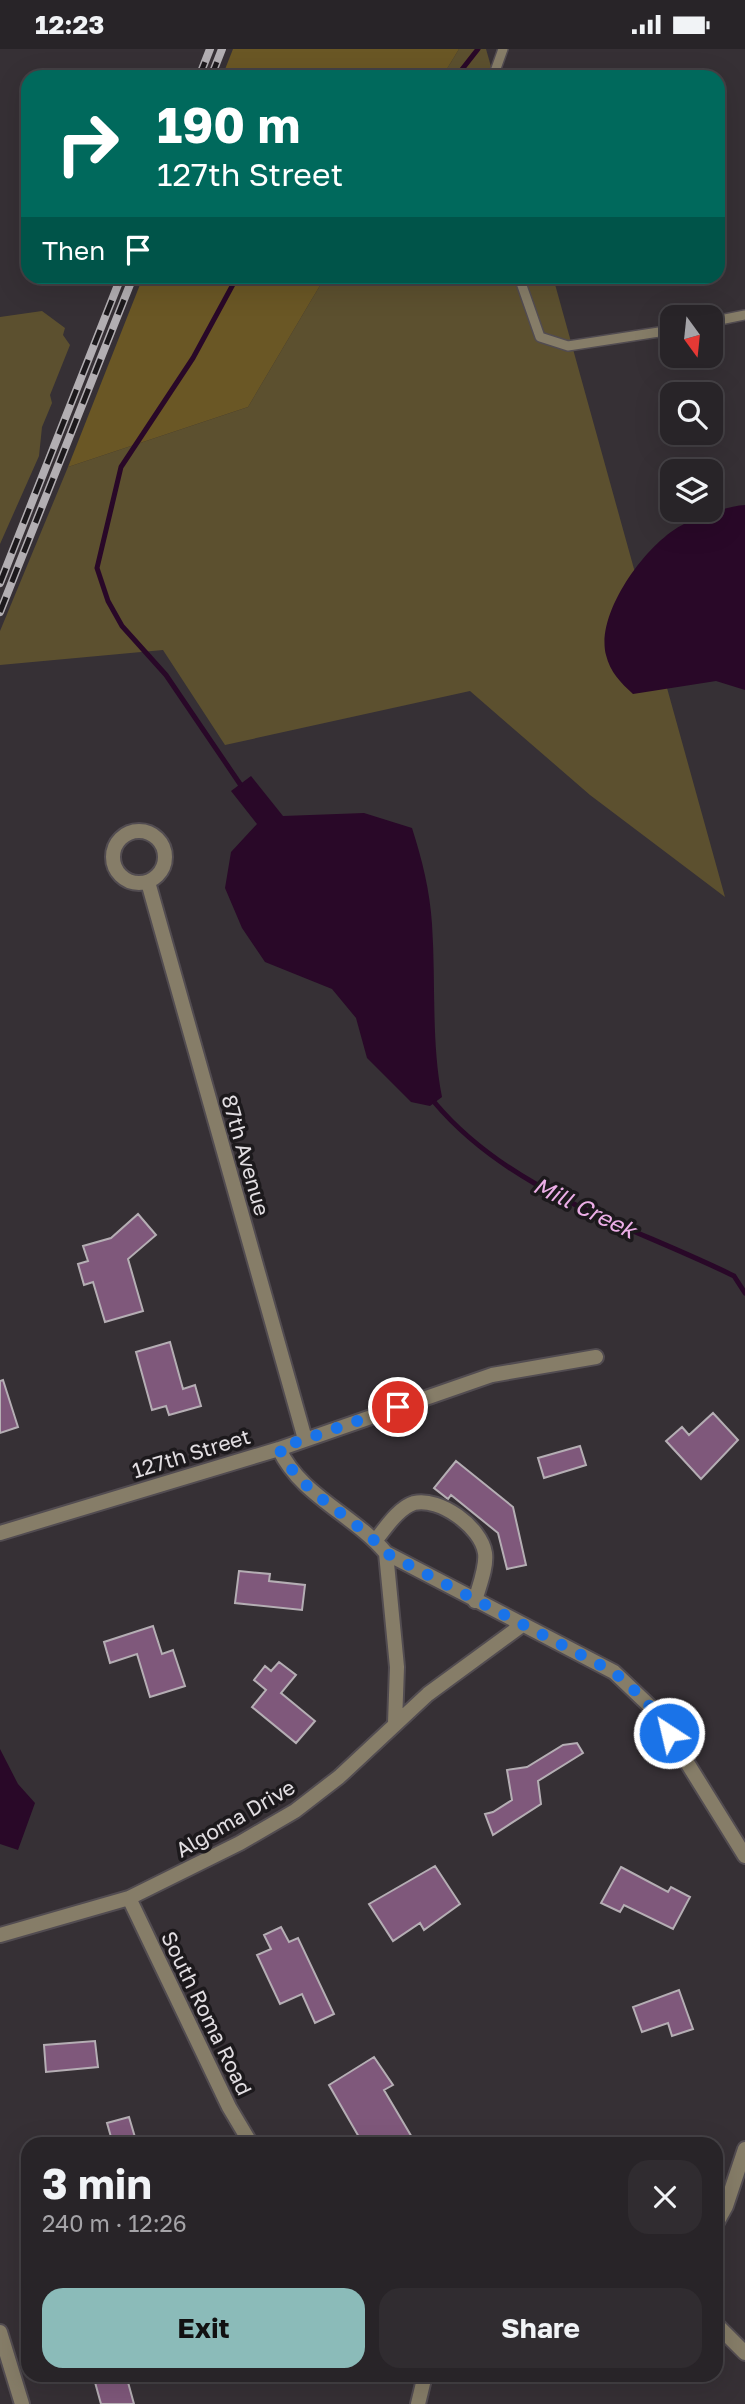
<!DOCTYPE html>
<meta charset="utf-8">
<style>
body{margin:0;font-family:"Golos Text",sans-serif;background:#302c30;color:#f1f3f6;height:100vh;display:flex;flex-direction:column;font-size:26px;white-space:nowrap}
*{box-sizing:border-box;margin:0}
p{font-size:23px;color:#a5a4a8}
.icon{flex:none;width:38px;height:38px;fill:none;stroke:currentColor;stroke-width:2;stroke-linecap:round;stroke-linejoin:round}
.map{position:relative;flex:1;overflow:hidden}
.panel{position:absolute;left:21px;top:2088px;width:702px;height:245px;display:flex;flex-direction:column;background:#282428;border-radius:21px;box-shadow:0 7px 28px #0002,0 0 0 2px #444145}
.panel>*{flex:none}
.top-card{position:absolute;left:21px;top:21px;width:704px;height:214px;border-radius:21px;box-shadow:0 7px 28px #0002,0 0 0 2px #444145;background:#00695c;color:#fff;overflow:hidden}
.needle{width:46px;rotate:165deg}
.tools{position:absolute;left:660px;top:256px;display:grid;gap:14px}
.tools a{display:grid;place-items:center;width:63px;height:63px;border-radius:14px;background:#282428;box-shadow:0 7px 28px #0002,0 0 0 2px #444145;font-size:35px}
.pin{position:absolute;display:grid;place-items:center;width:60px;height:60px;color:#fff;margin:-30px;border:4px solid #fff;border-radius:50%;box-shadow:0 2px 7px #0007}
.me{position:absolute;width:77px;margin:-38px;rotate:325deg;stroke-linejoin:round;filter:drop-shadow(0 0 5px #0008)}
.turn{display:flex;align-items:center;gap:24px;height:147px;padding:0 21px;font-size:32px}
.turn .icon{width:91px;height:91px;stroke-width:2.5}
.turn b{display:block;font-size:49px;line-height:60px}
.then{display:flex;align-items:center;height:66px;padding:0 21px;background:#0003;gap:14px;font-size:26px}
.round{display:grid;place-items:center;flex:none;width:74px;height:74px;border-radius:21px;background:#302c30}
.head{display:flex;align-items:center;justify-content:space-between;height:119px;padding:0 21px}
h1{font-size:42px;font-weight:700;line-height:52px}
.action{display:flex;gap:14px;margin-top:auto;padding:14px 21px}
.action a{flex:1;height:80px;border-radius:21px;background:#8bbbb9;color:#111;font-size:28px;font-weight:700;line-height:80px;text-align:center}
.action a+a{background:#302c30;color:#f1f3f6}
.status{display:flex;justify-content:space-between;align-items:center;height:49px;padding:0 35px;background:#282428;direction:ltr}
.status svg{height:19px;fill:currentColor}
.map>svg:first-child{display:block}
</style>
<div class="status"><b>12:23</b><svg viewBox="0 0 49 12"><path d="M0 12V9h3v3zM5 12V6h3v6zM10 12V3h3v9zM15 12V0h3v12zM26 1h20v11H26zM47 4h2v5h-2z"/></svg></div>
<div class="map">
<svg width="745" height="2355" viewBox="0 0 745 2355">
<rect width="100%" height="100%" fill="#363035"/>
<path fill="#5c502f" d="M459,0H486L494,28H442Z
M325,228H553L725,848L590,746L470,642L225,696L163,601L0,616V582L68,418L248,358Z
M42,262L65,279L63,286L70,296L50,346L52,354L42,378L39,407L0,495V268Z"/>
<path fill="#6a5725" d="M233,0H459L442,28H222Z
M143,228H325L248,358L68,418Z"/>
<path fill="#290828" d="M745,456V641L716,632L633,645C621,634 610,623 606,606C595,564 647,493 684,475C700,467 727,457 745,456Z
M251,727L283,767L364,764L412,779C422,810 430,842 432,875C436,933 431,992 442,1048L430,1057L411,1053L367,1009L356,969L332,940L265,913L242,879L225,839L231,803L257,775L231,742Z
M0,1700L18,1735L35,1754L18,1801L0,1795Z"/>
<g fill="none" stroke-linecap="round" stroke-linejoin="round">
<path stroke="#290828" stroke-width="5" d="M456,28L478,0
M237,228L193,309L121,418L97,519L108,552L122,577L166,626L240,735
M435,1054C512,1145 631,1176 734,1227L745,1244"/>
</g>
<path fill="#7f587b" stroke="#b5aeb4" stroke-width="2" d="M138,1165L156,1186L128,1210L143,1262L105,1273L93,1233L84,1236L78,1215L88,1212L83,1197L111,1189Z
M170,1293L183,1340L195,1336L201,1357L169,1366L166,1357L152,1361L136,1303Z
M3,1331L18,1378L0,1384V1332Z
M713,1364L738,1391L701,1430L666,1392L682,1378L689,1386Z
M580,1397L586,1416L544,1429L538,1409Z
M456,1412L513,1458L526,1516L507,1520L498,1484L451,1446L448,1450L434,1439Z
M239,1522L270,1525L269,1532L305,1536L302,1561L235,1554Z
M153,1577L162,1605L173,1601L185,1637L150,1648L137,1605L110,1614L104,1593Z
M279,1613L296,1626L281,1644L315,1672L296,1694L252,1658L266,1641L254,1631L265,1617L271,1622Z
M577,1694L583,1704L538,1732L541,1755L493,1786L485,1765L493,1763L512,1751L507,1721L527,1718L563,1696Z
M435,1817L460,1855L424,1881L420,1874L393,1892L369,1855Z
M621,1818L668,1843L671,1838L690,1848L673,1880L624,1856L620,1863L601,1854Z
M281,1878L289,1893L298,1889L334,1965L315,1974L302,1945L280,1955L257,1906L271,1900L264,1886Z
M679,1941L693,1980L672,1987L668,1974L642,1983L633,1958Z
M95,1992L98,2018L46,2023L44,1996Z
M374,2008L393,2036L384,2041L416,2095H363L329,2036Z
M129,2068L137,2095H113L107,2074Z
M93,2326H126L134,2355H101Z"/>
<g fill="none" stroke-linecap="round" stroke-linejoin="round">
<defs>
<path id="service" d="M493,28L503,0
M519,228L540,288L568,297L672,281
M710,273L745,266"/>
<path id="minor" d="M113 808a26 26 0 1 1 52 0a26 26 0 1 1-52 0Z
M148,833L305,1390
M279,1400C301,1447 353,1465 386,1504L614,1623L655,1662L745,1807
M0,1484L279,1400L492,1326L596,1308
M375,1492C385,1480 398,1459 414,1454C440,1448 481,1478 485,1504C487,1518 479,1537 475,1552
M386,1504L397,1618L395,1674
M129,1849L229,2058L251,2095
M0,1886L129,1849L240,1794L295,1762L339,1728L428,1645L522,1576
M716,2175L726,2157L745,2100
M716,2275L745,2304
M418,2355L425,2326"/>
<path id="tertiary" d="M0,2283L22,2355"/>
</defs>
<use href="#service" stroke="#524c51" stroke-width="12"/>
<use href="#minor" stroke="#524c51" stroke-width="18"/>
<use href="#tertiary" stroke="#524c51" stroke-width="18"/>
<use href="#service" stroke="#867d68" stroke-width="9"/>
<use href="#minor" stroke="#867d68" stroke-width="14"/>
<use href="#tertiary" stroke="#867d68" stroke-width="14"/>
<defs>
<path id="rail" d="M199,28L210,0
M211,28L222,0
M0,534L121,228
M0,563L133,228"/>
</defs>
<use href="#rail" stroke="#b2aeb2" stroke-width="8"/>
<use href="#rail" stroke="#1c191c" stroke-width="5" stroke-dasharray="16" stroke-linecap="butt"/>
</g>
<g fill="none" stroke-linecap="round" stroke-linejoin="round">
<path stroke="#1a73e8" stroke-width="12" stroke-dasharray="0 21.6" d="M398,1358L279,1399C301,1447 353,1465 386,1504L614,1623L645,1651L669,1684"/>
</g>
<g text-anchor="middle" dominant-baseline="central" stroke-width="7" stroke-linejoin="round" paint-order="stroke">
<g font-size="21" fill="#e2dee2" stroke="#1c191c">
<text transform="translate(246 1106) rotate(74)">87th Avenue</text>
<text transform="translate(191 1404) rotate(-17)">127th Street</text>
<text transform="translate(235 1769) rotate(-30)">Algoma Drive</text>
<text transform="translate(207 1964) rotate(64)">South Roma Road</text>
</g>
<g font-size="23" font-style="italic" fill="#ecaee7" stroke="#1c191c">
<text transform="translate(585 1158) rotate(26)">Mill Creek</text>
</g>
</g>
</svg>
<div class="tools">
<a><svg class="needle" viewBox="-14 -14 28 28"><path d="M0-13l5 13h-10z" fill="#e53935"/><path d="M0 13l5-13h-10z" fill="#a5a4a8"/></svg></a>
<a><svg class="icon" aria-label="search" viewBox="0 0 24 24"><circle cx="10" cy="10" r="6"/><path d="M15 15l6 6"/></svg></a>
<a><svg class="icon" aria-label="layers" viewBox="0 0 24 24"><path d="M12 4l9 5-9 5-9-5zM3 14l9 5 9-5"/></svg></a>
</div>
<div class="pin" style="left:398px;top:1358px;background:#d93025"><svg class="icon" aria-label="arrive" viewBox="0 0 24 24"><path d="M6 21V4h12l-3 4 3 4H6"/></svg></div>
<svg class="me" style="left:669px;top:1684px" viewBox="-20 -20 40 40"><circle r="17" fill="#1a73e8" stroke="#fff" stroke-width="3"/><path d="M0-11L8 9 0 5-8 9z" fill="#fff"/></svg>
<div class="top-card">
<div class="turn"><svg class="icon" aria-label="right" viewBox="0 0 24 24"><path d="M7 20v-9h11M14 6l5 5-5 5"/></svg><div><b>190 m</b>127th Street</div></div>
<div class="then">Then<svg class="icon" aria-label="arrive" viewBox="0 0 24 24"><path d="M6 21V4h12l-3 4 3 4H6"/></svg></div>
</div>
<section class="panel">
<div class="head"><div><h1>3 min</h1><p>240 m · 12:26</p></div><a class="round"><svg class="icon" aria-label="close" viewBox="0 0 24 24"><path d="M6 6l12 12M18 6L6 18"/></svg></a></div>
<div class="action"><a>Exit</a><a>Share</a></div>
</section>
</div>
